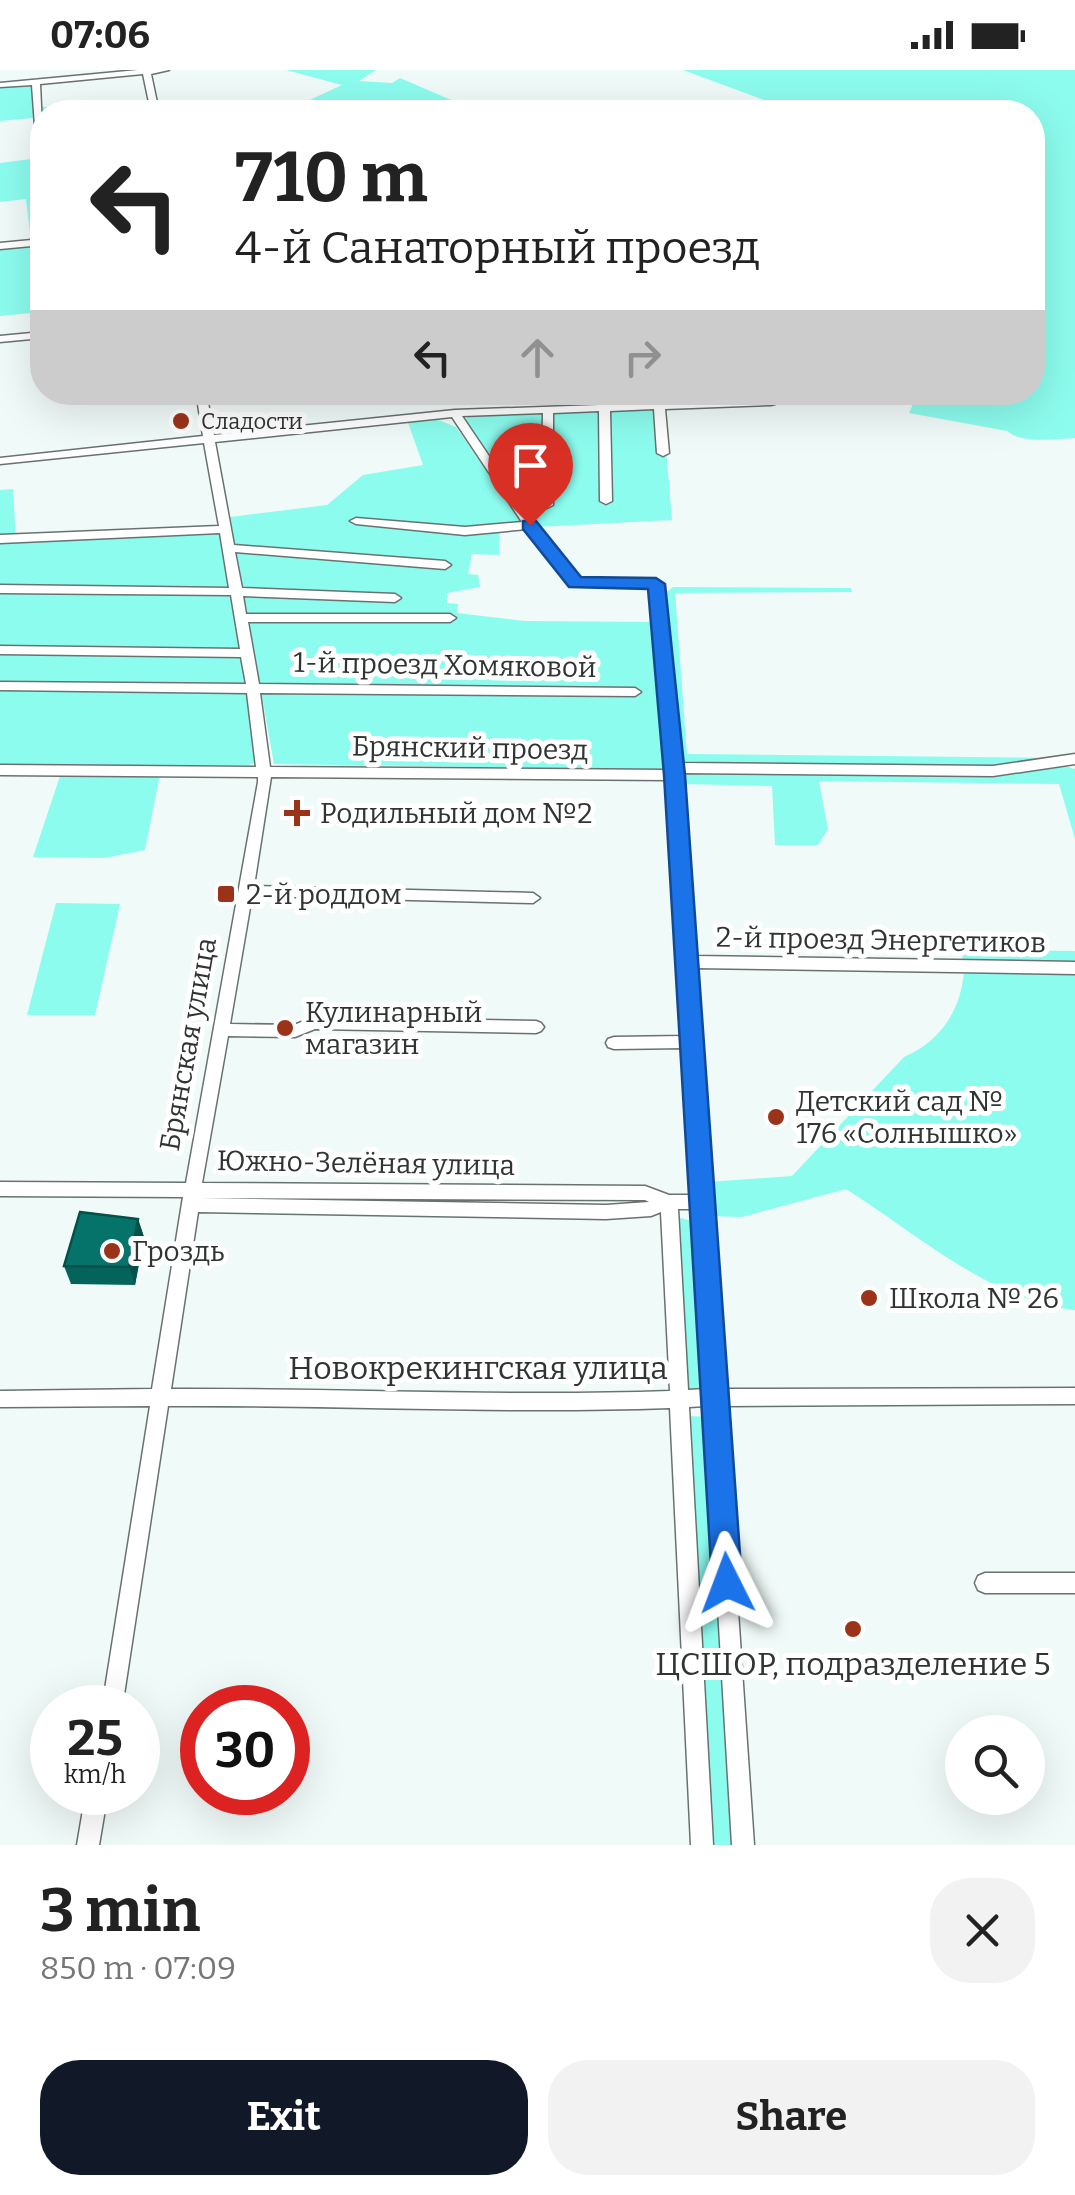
<!DOCTYPE html>
<meta charset="utf-8">
<style>
body{margin:0;font-family:Bitter,serif;background:#f2f2f2;color:#222;height:100vh;display:flex;flex-direction:column;font-size:38px;white-space:nowrap}
*{box-sizing:border-box;margin:0}
p{font-size:32px;color:#767676}
.icon{flex:none;width:55px;height:55px;fill:none;stroke:currentColor;stroke-width:2;stroke-linecap:round;stroke-linejoin:round}
.map{position:relative;height:1775px;overflow:hidden}
.panel{display:flex;flex-direction:column;background:#fff;flex:1}
.panel>*{flex:none}
.guide{position:absolute;left:30px;top:30px;width:1015px;height:305px;border-radius:40px;box-shadow:0 10px 40px #0002;background:#fff;color:#222;overflow:hidden}
.fabs{position:absolute;left:945px;top:1645px;display:grid;gap:20px}
.fabs a{display:grid;place-items:center;width:100px;height:100px;border-radius:50%;background:#fff;box-shadow:0 10px 40px #0002;font-size:50px}
.speed{position:absolute;left:30px;top:1615px;display:flex;gap:20px;font-size:50px;font-weight:700;text-align:center}
.speed>*{display:grid;place-content:center;width:130px;height:130px;border-radius:50%;background:#fff;box-shadow:0 10px 40px #0002;line-height:1}
.speed small{font-size:25px;font-weight:400}
.speed .limit{border:15px solid #d22;background:#fff;color:#111}
.pin{position:absolute;display:grid;place-items:center;width:85px;height:85px;color:#fff;margin:-102px -42px;border-radius:50% 50% 50% 0;rotate:-45deg;box-shadow:0 0 10px #0007}
.pin .icon{rotate:45deg}
.me{position:absolute;width:110px;margin:-55px;rotate:357deg;stroke-linejoin:round;filter:drop-shadow(0 0 8px #0008)}
.turn{display:flex;align-items:center;gap:35px;height:210px;padding:0 40px;font-size:45px}
.turn .icon{width:130px;height:130px;stroke-width:2.5}
.turn b{display:block;font-size:70px;line-height:85px}
.lanes{display:flex;align-items:center;height:95px;padding:0 40px;background:#0003;justify-content:center;gap:50px;direction:ltr}
.lanes .off{opacity:.35}
.round{display:grid;place-items:center;flex:none;width:105px;height:105px;border-radius:40px;background:#f2f2f2}
.headline{display:flex;align-items:center;justify-content:space-between;height:170px;padding:0 40px}
h1{font-size:60px;font-weight:700;line-height:75px}
.primary-button{display:flex;gap:20px;margin-top:auto;padding:20px 40px}
.primary-button a{flex:1;height:115px;border-radius:40px;background:#111827;color:#fff;font-size:40px;font-weight:700;line-height:115px;text-align:center}
.primary-button a+a{background:#f2f2f2;color:#222}
.status{display:flex;justify-content:space-between;align-items:center;height:70px;padding:0 50px;background:#fff;direction:ltr}
.status svg{height:28px;fill:currentColor}
.map>svg:first-child{display:block}
</style>
<div class="status"><b>07:06</b><svg viewBox="0 0 49 12"><path d="M0 12V9h3v3zM5 12V6h3v6zM10 12V3h3v9zM15 12V0h3v12zM26 1h20v11H26zM47 4h2v5h-2z"/></svg></div>
<div class="map">
<svg width="1075" height="1775" viewBox="0 0 1075 1775">
<rect width="100%" height="100%" fill="#f0faf8"/>
<path fill="#8cfcee" d="M286,0H376L359,11L392,13L400,8L479,42H284L342,15Z
M683,0H1075V368C1055,369 1022,374 1007,361L909,343L914,332L900,323L1032,322V42H796Z
M31,13L34,38L85,33L86,42H42V170L31,171L26,129L0,132V93L39,88L33,48L0,51V16Z
M42,174V242L0,246V178Z
M554,323H857L843,330L569,334L560,332Z
M657,336L663,342L672,450L536,457L464,351L470,345Z
M431,347L456,357L527,459H500L499,485L472,484L468,504L478,505L480,517L447,523V533L458,534L457,543L525,551L655,552L669,697L666,700L274,694L230,447L327,435L363,405L423,395L407,350Z
M13,419L16,469L220,461L260,691L249,695H0V420Z
M673,517L851,518L852,522L675,523L687,684L1053,688L1058,694L1075,699V769L1059,714L819,711L828,759L818,775H775L772,716L682,714L666,523Z
M61,703L160,704L145,780L104,788L33,787Z
M56,833L120,834L95,945H27Z
M962,880L1075,881V893H963Z
M964,901H1075V1240C991,1231 916,1163 846,1119L742,1147L709,1146L708,1112L792,1106L904,987C941,971 961,940 964,901Z
M681,1148L695,1152L708,1316L688,1322L683,1316L677,1150Z
M690,1346L707,1347L735,1775H708Z"/>
<g fill="none" stroke-linecap="round" stroke-linejoin="round">
<defs>
<path id="minor" d="M138,0H169L151,4L159,42H151L143,4L40,14L42,57L39,59L35,56L32,15L0,17V13Z
M42,169V175L0,179V173Z
M42,262V268L0,272V266Z
M196,322H206L214,365L455,340L599,335L604,332L609,334L654,333L659,330L664,332L775,330V334L771,335L665,339L669,383L663,386L657,383L654,339L610,341L612,431L606,434L600,431L599,341L553,343V435L547,438L541,435L543,343L462,346L534,453L579,509L656,510L662,514L681,693L993,696L1075,684V694L993,706L682,703L694,886L1075,892V904L695,898L723,1319L1075,1318V1334L724,1336L754,1775H732L706,1336L689,1337L713,1775H691L670,1338C503,1344 336,1335 168,1336L122,1638H102L150,1336L2,1337H0V1321L152,1319L183,1127L0,1126V1112L186,1113L258,712V707L0,705V695L256,697L247,623L0,620V612L246,614L241,587L0,584V576L240,579L231,525L0,523V515L229,518L220,463L0,473V465L219,456L204,373L0,394V388L203,366ZM452,347L522,452L465,457L356,448L350,451L356,454L465,465L527,459L572,516L650,518L668,700L270,697L260,623L635,626L641,622L635,618L259,614L248,552H450L456,548L450,544H246L243,526L395,532L401,528L395,524L242,518L235,482L445,499L451,495L445,491L234,475L215,372ZM271,707L668,710L684,966L614,967L608,969L606,973L608,977L614,979L685,978L693,1125H669L645,1116L202,1113L228,966L295,967L315,959L536,963L541,961L544,957L541,953L536,951L314,947L294,955L230,954L252,826L533,833L540,828L533,823L254,816ZM200,1128L645,1130L649,1132L606,1135ZM678,1139H694L705,1319L688,1320ZM198,1142L606,1149L651,1146L661,1142L670,1321C503,1327 337,1318 171,1319Z
M985,1503H1075V1523H985L978,1520L975,1513L978,1506Z
M86,1722H108L99,1775H77Z"/>
</defs>
<use href="#minor" stroke="#697271" stroke-width="3"/>
<use href="#minor" fill="#fff" fill-rule="evenodd"/>
</g>
<path fill="#04635b" d="M138,1149L144,1167L135,1215L71,1214L64,1196Z"/>
<path fill="#04504a" d="M138,1149L144,1167L135,1215L129,1197Z"/>
<path fill="#05736a" stroke="#04504a" stroke-width="2.5" d="M80,1142L138,1149L129,1197L64,1196Z"/>
<path fill="#1a73e8" stroke="#114b97" stroke-width="2.5" d="M523,451H536L581,507L656,508L665,514L685,705L742,1513L738,1524L727,1528L717,1524L712,1513L664,705L648,519L569,517L523,459Z"/>
<g fill="#9b3319" stroke="#fff" stroke-width="4">
<circle cx="181" cy="351" r="10"/>
<path d="M292 728h10v10h10v10h-10v10h-10v-10h-10v-10h10z"/>
<rect x="216" y="814" width="20" height="20" rx="5"/>
<circle cx="285" cy="958" r="10"/>
<circle cx="776" cy="1047" r="10"/>
<circle cx="112" cy="1181" r="10"/>
<circle cx="869" cy="1228" r="10"/>
<circle cx="853" cy="1559" r="10"/>
</g>
<g text-anchor="middle" dominant-baseline="central" stroke-width="10" stroke-linejoin="round" paint-order="stroke">
<g font-size="22" fill="#303433" stroke="#fff" text-anchor="start">
<text x="201" y="351">Сладости</text>
</g>
<g font-size="28" fill="#303433" stroke="#fff">
<text transform="translate(445 595) rotate(1)">1-й проезд Хомяковой</text>
<text transform="translate(470 678) rotate(1)">Брянский проезд</text>
<text transform="translate(881 870) rotate(1)">2-й проезд Энергетиков</text>
<text transform="translate(188 974) rotate(-80)">Брянская улица</text>
<text transform="translate(366 1093) rotate(1)">Южно-Зелёная улица</text>
</g>
<g font-size="28" fill="#303433" stroke="#fff" text-anchor="start">
<text x="320" y="743">Родильный дом №2</text>
<text x="246" y="824">2-й роддом</text>
<text x="305" y="942">Кулинарный<tspan x="305" dy="32">магазин</tspan></text>
<text x="796" y="1031">Детский сад №<tspan x="796" dy="32">176 «Солнышко»</tspan></text>
<text x="132" y="1181">Гроздь</text>
<text x="889" y="1228">Школа № 26</text>
</g>
<g font-size="32" fill="#303433" stroke="#fff">
<text x="478" y="1298">Новокрекингская улица</text>
</g>
<g font-size="32" fill="#303433" stroke="#fff">
<text x="853" y="1594">ЦСШОР, подразделение 5</text>
</g>
</g>
</svg>
<div class="fabs">
<a><svg class="icon" aria-label="search" viewBox="0 0 24 24"><circle cx="10" cy="10" r="6"/><path d="M15 15l6 6"/></svg></a>
</div>
<div class="speed"><div>25<small>km/h</small></div><div class="limit">30</div></div>
<div class="pin" style="left:530px;top:455px;background:#d93025"><svg class="icon" aria-label="arrive" viewBox="0 0 24 24"><path d="M6 21V4h12l-3 4 3 4H6"/></svg></div>
<svg class="me" style="left:727px;top:1513px" viewBox="-20 -20 40 40"><path d="M0-17L14 15 0 8-14 15z" fill="#1a73e8" stroke="#fff" stroke-width="4"/></svg>
<div class="guide">
<div class="turn"><svg class="icon" aria-label="left" viewBox="0 0 24 24"><path d="M17 20v-9H6M10 6l-5 5 5 5"/></svg><div><b>710 m</b>4-й Санаторный проезд</div></div>
<div class="lanes"><svg class="icon" aria-label="left" viewBox="0 0 24 24"><path d="M17 20v-9H6M10 6l-5 5 5 5"/></svg><svg class="icon off" aria-label="ahead" viewBox="0 0 24 24"><path d="M12 20V5M6 11l6-6 6 6"/></svg><svg class="icon off" aria-label="right" viewBox="0 0 24 24"><path d="M7 20v-9h11M14 6l5 5-5 5"/></svg></div>
</div>
</div>
<section class="panel">
<div class="headline"><div><h1>3 min</h1><p>850 m · 07:09</p></div><a class="round"><svg class="icon" aria-label="close" viewBox="0 0 24 24"><path d="M6 6l12 12M18 6L6 18"/></svg></a></div>
<div class="primary-button"><a>Exit</a><a>Share</a></div>
</section>
